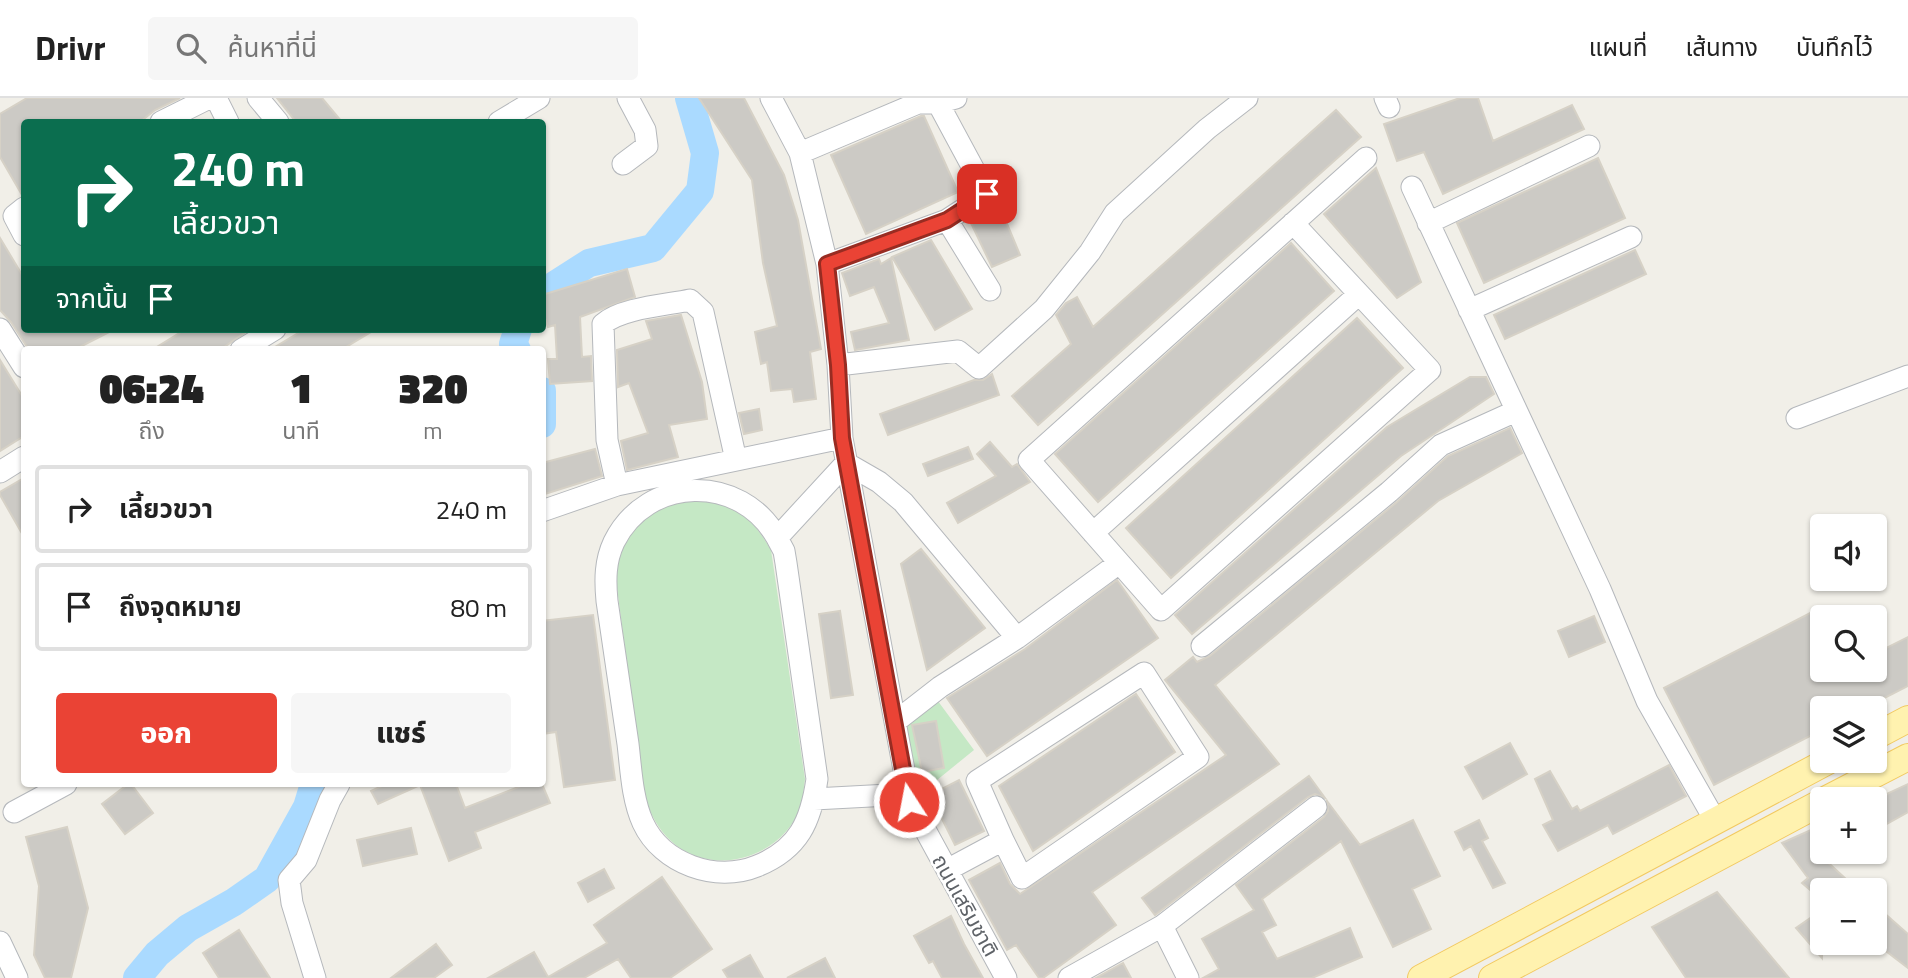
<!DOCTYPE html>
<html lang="th">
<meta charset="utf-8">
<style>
body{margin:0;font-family:"Titillium Web","Noto Sans Thai",sans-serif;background:#f6f6f6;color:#222;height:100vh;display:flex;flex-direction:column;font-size:26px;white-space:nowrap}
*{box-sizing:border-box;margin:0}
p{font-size:23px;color:#767676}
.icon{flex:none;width:38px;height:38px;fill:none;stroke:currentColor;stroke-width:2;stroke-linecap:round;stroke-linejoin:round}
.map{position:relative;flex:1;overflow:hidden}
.drawer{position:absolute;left:21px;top:248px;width:525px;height:441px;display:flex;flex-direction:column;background:#fff;border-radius:7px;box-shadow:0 2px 5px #0004}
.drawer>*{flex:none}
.banner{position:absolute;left:21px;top:21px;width:525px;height:214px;border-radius:7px;box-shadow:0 2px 5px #0004;background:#0b6e4f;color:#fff;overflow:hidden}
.fabs{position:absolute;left:1810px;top:416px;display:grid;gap:14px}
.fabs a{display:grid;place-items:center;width:77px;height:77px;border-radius:7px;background:#fff;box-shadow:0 2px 5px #0004;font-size:35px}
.pin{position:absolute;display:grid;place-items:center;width:60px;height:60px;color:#fff;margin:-30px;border-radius:14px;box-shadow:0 4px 10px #0006}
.me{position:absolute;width:77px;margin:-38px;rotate:349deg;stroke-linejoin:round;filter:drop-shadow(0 0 5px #0008)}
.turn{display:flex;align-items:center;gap:24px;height:147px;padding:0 35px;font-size:32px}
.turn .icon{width:91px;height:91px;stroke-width:2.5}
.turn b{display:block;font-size:49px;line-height:60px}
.then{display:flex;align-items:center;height:66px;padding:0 35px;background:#0003;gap:14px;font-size:26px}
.eta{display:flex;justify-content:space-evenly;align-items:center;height:119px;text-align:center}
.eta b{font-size:42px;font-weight:800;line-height:49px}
.action{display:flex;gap:14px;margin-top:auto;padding:14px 35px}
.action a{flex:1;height:80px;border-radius:7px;background:#ea4335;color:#fff;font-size:28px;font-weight:800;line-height:80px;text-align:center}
.action a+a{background:#f6f6f6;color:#222}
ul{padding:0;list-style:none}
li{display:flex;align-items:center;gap:21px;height:88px;margin:0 14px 10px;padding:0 21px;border:4px solid #e0e0e0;border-radius:7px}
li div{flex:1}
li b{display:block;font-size:26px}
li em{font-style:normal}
header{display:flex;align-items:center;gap:42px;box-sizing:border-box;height:98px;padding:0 35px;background:#fff;border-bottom:2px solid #e0e0e0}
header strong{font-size:33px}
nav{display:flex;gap:38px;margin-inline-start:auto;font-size:24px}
.search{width:490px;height:63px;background:#f6f6f6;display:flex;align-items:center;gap:18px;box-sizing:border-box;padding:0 24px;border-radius:7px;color:#767676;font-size:26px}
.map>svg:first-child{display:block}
</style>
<header>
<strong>Drivr</strong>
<div class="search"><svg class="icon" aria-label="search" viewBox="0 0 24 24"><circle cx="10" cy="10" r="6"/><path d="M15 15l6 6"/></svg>ค้นหาที่นี่</div>
<nav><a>แผนที่</a><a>เส้นทาง</a><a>บันทึกไว้</a></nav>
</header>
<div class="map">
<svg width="1908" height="880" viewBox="0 0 1908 880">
<rect width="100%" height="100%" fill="#f1efe8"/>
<path fill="#c5e8c5" d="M682,402C730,402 747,411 771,452L805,681C804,690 803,700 801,708C783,760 712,781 671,743C658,731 652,718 645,702L615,475C626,431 639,417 682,402Z
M932,595L974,652L910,704L895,624Z"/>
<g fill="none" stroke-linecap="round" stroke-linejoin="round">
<path stroke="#aadaff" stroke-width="28" d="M542,195L589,165L653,150L700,93L705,55L689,0
M517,252L513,246L518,231
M542,293V326
M137,880L157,856L188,830L234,804L267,781L307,709L314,686"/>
</g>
<path fill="#cccac5" stroke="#d6d1c6" stroke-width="2" d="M27,0H180L155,12L140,24H24V97H22L0,59V16Z
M277,0H322L342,24H296Z
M699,0H744L784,77L798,122L821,251L810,254L816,301L794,304L792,291L771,293L767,264L761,266L755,234L777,228L763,165L752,82Z
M1460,0H1478L1493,43L1572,7L1584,31L1443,96L1424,54L1397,63L1384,26Z
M1336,12L1361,39L1038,327L1012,298L1071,246L1056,217L1066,205L1077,199L1093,229Z
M921,18H924L958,94L866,136L831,57Z
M1598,60L1625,120L1484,185L1457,125Z
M1376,70L1421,184L1397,200L1324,116Z
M1000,109L1020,157L992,169L970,123Z
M0,140L24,180V231H115L74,252H29L11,224L0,212Z
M931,142L972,211L935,232L892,159Z
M1291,145L1334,193L1098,404L1055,356Z
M1635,152L1646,176L1505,241L1494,217Z
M891,160L909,242L855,252L851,234L889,225L874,189L850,198L842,175L879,161L881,166Z
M627,171L635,199L580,219L582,259L591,258L592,283L550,286L548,261H557L555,227L548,229L542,211V197Z
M681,217L702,284L707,321L669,327L678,359L627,372L621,343L648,335L629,285L618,289L617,252L652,241L646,223Z
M1357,220L1403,270L1171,480L1126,430Z
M186,231H250L220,252H152Z
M305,231H376L341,252H270Z
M0,262L24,301V338L0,353Z
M992,276L999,297L888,337L880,316L974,282H983Z
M1470,279H1486L1494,296L1401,358L1192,536L1175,517L1387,329Z
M759,311L762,332L744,336L739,315Z
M1510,330L1522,355L1438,403L1215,587L1279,666L1092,794L1116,827L1043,880H1039L1016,847L1007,852L969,782L1000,765L1010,786L1020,796L1226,657L1165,582L1193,559L1197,564L1210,558L1397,404L1448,358Z
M990,344L1012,369L1017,366L1030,384L958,425L947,405L996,378L977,356Z
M968,349L973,361L928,378L923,366Z
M595,351L602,378L542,397V365Z
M24,380V439L0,397V394Z
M921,451L985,530L927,572L901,466Z
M1117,482L1158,540L987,658L947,600L1025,551Z
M1822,509V572H1874V556L1908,539V588L1863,611H1822V632L1714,687L1664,590Z
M840,513L853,597L831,600L819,516Z
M593,517L615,682L564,689L556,634L542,636V523Z
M1594,518L1605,544L1569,559L1558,533Z
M1136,596L1175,654L1033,753L999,688Z
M936,623L944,670L922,674L912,627Z
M1510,645L1527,676L1483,701L1465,669Z
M1669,667L1686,698L1613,736L1608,727L1558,753L1543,727L1553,722L1535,681L1550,673L1572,711L1577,708L1580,713Z
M1309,678L1325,700L1315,696L1308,699L1155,817L1142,800Z
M959,682L984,733L955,747L930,697Z
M128,686H131L153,715L125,736L102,706Z
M386,686H456L465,710L526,686H542L550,705L475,734L481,750L449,763L420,687L378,706L371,693Z
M1908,686V714L1874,733V702Z
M1327,703L1360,747L1413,722L1440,778L1412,791L1431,831L1393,849L1341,743L1262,801L1276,827L1262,834L1277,861L1350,830L1362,859L1312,880H1203L1219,871L1202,841L1254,812L1236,787L1324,719L1328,713Z
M1479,722L1488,740L1482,743L1505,785L1493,790L1471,748L1464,752L1455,734Z
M1822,727V759L1859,793H1822V802L1802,785L1808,780L1782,745Z
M67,729L88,810L71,880H45L34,857L39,788L26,739Z
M411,730L417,756L363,768L357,742Z
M604,771L614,790L588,804L578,785Z
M662,779L712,851L670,880H631L618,861L584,880H488L534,854L548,879L607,845L594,827Z
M1717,794L1789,880H1686L1652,829Z
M1874,806L1908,836V870L1874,844Z
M1822,812V860L1796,830Z
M951,818L964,846L983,880H942L933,863L929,865L914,838Z
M239,832L270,880H219L203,855Z
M436,846L452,867L434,880H391Z
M750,857L763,880H728L723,872Z
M825,860L835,880H787Z
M1123,865L1131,880H1096Z"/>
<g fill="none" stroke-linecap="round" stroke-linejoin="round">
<defs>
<path id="minor" d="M216,0L228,24
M258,0L278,24
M771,0L800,55L827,166L838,267L842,340L910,704L1006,880
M1385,0L1389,9
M938,5L987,96L947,122
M161,24L209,0
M499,24L539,0
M800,55L918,5H938L956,0
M623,66L647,48L645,32L628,0
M1412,89L1600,491L1647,603L1716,724
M24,110L14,118L24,137
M1293,125L1430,272L1161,512L1029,362L1366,60
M1428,125L1589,48
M827,166L947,122L990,192
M1469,212L1631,139
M0,231L24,269
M241,252L275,231
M838,267L958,253L979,270L1044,211L1090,154L1115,115L1207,31L1247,0
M1797,320L1908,278
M0,374L24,359
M617,387L607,342L603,226C621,210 666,207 690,202L703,214L736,362
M542,413L617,387L842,340
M1093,435L1359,196
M777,440L784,453L786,465L817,681C811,723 799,751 757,768C716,785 662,766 643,725C632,701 631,671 628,646C621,598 614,550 607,503C605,482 605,463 614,444C647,377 741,375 777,440L846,365L879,384L903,404L1017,540
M1202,548L1389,394L1441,347L1516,313
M895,624L940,589L1017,540L1119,465
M814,701L908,696
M14,714L66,686
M947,772L1003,742L977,683L1144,575L1198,659L1022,780L1003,742
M0,844L17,880
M315,880L292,805L289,782L306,762L330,702L339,686
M1069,880L1162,828
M1188,880L1162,828L1316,709"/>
<path id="major" d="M1874,639L1908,621
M1825,702L1908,659
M1421,880L1828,663
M1492,880L1822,704"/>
</defs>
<use href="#minor" stroke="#b5b8bc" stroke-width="23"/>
<use href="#major" stroke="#f2c960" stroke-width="28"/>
<use href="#minor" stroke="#fff" stroke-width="21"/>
<use href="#major" stroke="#fff2af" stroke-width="26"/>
</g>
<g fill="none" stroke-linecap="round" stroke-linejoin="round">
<defs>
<path id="route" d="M909,704L842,340L838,267L827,166L947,122L987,96"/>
</defs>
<use href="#route" stroke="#982c22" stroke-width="18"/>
<use href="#route" stroke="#ea4335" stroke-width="12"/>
</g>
<g text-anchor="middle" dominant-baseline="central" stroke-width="5" stroke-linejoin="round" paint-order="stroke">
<g font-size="21" fill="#5f6368" stroke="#fff">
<text transform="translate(966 807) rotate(61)">ถนนเสริมชาติ</text>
</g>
</g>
</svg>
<div class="fabs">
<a><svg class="icon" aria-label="sound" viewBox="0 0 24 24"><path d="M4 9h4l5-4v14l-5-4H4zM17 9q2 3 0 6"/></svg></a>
<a><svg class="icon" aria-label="search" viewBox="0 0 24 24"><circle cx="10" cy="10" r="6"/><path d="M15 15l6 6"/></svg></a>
<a><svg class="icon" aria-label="layers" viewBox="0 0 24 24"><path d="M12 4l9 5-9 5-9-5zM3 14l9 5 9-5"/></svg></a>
<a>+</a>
<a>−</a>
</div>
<div class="pin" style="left:987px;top:96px;background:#d93025"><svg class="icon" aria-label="arrive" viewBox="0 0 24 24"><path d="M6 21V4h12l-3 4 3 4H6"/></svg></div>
<svg class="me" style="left:909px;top:704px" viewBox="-20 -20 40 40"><circle r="17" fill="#ea4335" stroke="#fff" stroke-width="3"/><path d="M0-11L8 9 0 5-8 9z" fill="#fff"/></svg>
<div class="banner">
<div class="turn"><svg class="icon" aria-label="right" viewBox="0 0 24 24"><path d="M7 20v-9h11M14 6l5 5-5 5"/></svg><div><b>240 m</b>เลี้ยวขวา</div></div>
<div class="then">จากนั้น<svg class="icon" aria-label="arrive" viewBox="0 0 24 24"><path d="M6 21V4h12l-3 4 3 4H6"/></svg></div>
</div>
<section class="drawer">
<div class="eta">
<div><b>06:24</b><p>ถึง</p></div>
<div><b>1</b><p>นาที</p></div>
<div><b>320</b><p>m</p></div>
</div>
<ul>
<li><svg class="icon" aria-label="right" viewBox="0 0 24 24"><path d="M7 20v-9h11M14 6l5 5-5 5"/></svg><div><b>เลี้ยวขวา</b></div><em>240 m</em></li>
<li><svg class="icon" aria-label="arrive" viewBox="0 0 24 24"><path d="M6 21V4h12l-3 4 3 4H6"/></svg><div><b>ถึงจุดหมาย</b></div><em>80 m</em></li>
</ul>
<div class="action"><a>ออก</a><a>แชร์</a></div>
</section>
</div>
